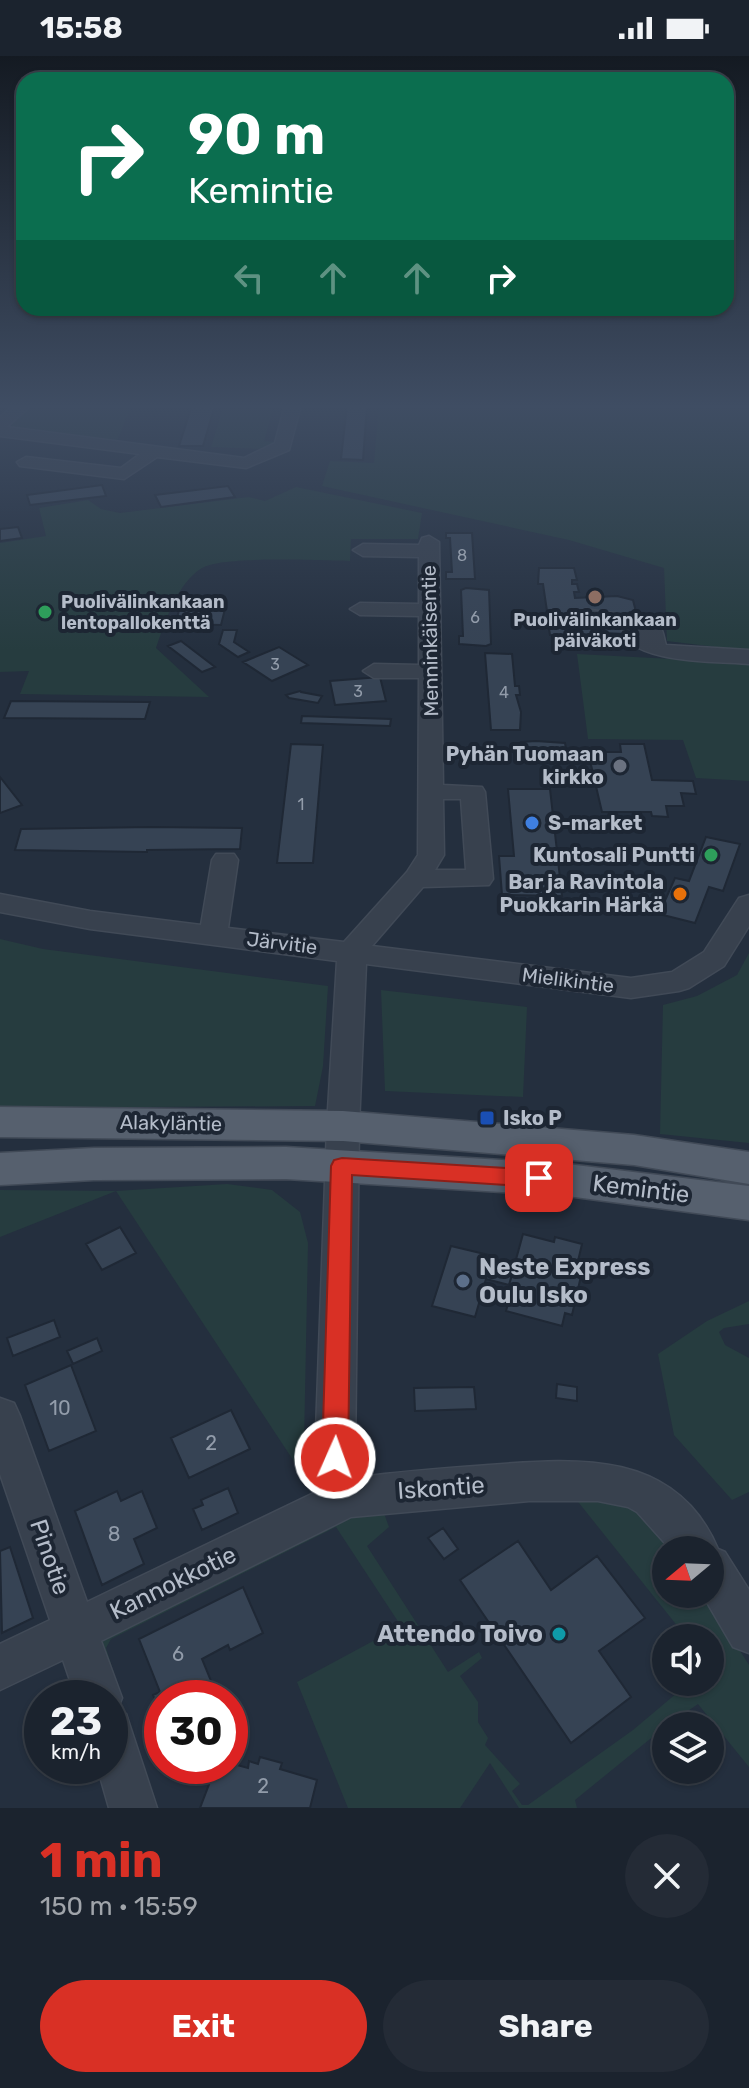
<!DOCTYPE html>
<meta charset="utf-8">
<style>
body{margin:0;font-family:Rubik,sans-serif;background:#242b36;color:#f1f3f6;height:100vh;display:flex;flex-direction:column;font-size:30px;white-space:nowrap}
*{box-sizing:border-box;margin:0}
p{font-size:26px;color:#a0a4aa}
.icon{flex:none;width:44px;height:44px;fill:none;stroke:currentColor;stroke-width:2;stroke-linecap:round;stroke-linejoin:round}
.map{position:relative;height:1752px;overflow:hidden}
.sheet{display:flex;flex-direction:column;background:#1b232e;flex:1}
.sheet>*{flex:none}
.banner{position:absolute;left:16px;top:16px;width:718px;height:244px;border-radius:24px;box-shadow:0 2px 6px #0004,0 0 0 2px #39404a;background:#0b6e4f;color:#fff;overflow:hidden}
.needle{width:52px;rotate:251deg}
.buttons{position:absolute;left:652px;top:1480px;display:grid;gap:16px}
.buttons a{display:grid;place-items:center;width:72px;height:72px;border-radius:50%;background:#1b232e;box-shadow:0 2px 6px #0004,0 0 0 2px #39404a;font-size:40px}
.speed{position:absolute;left:24px;top:1624px;display:flex;gap:16px;font-size:40px;font-weight:700;text-align:center}
.speed>*{display:grid;place-content:center;width:104px;height:104px;border-radius:50%;background:#1b232e;box-shadow:0 2px 6px #0004,0 0 0 2px #39404a;line-height:1}
.speed small{font-size:20px;font-weight:400}
.speed .limit{border:12px solid #d22;background:#fff;color:#111}
.pin{position:absolute;display:grid;place-items:center;width:68px;height:68px;color:#fff;margin:-34px;border-radius:16px;box-shadow:0 4px 12px #0006}
.me{position:absolute;width:88px;margin:-44px;rotate:2deg;stroke-linejoin:round;filter:drop-shadow(0 0 6px #0008)}
.turn{display:flex;align-items:center;gap:28px;height:168px;padding:0 40px;font-size:36px}
.turn .icon{width:104px;height:104px;stroke-width:2.5}
.turn b{display:block;font-size:56px;line-height:68px}
.lanes{display:flex;align-items:center;height:76px;padding:0 40px;background:#0003;justify-content:center;gap:40px;direction:ltr}
.lanes .off{opacity:.35}
.round{display:grid;place-items:center;flex:none;width:84px;height:84px;border-radius:42px;background:#242b36}
.summary{display:flex;align-items:center;justify-content:space-between;height:136px;padding:0 40px}
h1{font-size:48px;font-weight:700;line-height:60px;color:#d93025}
.action{display:flex;gap:16px;margin-top:auto;padding:16px 40px}
.action a{flex:1;height:92px;border-radius:48px;background:#d93025;color:#fff;font-size:32px;font-weight:700;line-height:92px;text-align:center}
.action a+a{background:#242b36;color:#f1f3f6}
.status{display:flex;justify-content:space-between;align-items:center;height:56px;padding:0 40px;background:#1b232e;direction:ltr}
.status svg{height:22px;fill:currentColor}
.map>svg:first-child{display:block}
</style>
<div class="status"><b>15:58</b><svg viewBox="0 0 49 12"><path d="M0 12V9h3v3zM5 12V6h3v6zM10 12V3h3v9zM15 12V0h3v12zM26 1h20v11H26zM47 4h2v5h-2z"/></svg></div>
<div class="map">
<svg width="749" height="1752" viewBox="0 0 749 1752">
<rect width="100%" height="100%" fill="#242f3e"/>
<path fill="#263c3f" d="M29,349H131L117,386L5,372Z
M224,349H274L264,385L275,386L272,390L263,393L211,391Z
M379,349H749V595L667,585L664,512L569,484L322,430L330,405L374,407Z
M296,431L422,457L418,483H351L350,505C321,505 224,499 202,512C177,527 165,566 156,592L209,641L20,638L29,615L0,616V487L46,480L39,452L88,444L101,453L120,457L249,441L265,445Z
M577,598L749,607V725L696,722L683,684L588,683Z
M0,883L43,893L328,930L323,1010L315,1050L0,1052Z
M749,897V1087L660,1078L663,949L697,940L737,919Z
M381,934L527,951L523,1041L385,1035Z
M227,1128L272,1134L300,1156L308,1187L304,1388L297,1410L116,1135L0,1181V1134L116,1135Z
M749,1245V1268L724,1272L719,1276L725,1289L749,1302V1436L732,1444L674,1379L658,1298L707,1265Z
M571,1437L631,1445L676,1494H666V1538H704L749,1609V1711L698,1648L666,1670L575,1744L577,1752H519L490,1707L460,1752H348L297,1626L401,1570L336,1471L111,1583L106,1592L122,1642L113,1648L97,1587L100,1578L330,1462L382,1452L389,1471L367,1490L448,1616L479,1596L482,1602L460,1620L478,1646V1666L488,1682L485,1689L520,1728L512,1735L522,1749H528L633,1674L690,1626H710V1582H687Z"/>
<path fill="#364354" stroke="#1f2835" stroke-width="2" d="M192,349H215L203,390H179Z
M347,349H367L363,404L341,403Z
M102,429L106,440L30,449L27,439Z
M228,430L235,441L161,451L155,439Z
M18,471L22,482L0,485V473Z
M446,477H472L475,523H446V516H452L450,482H446Z
M539,512H574L577,524H572V528H577L579,536H574L575,542L617,540L633,544L636,556H630L631,559H581L618,567L624,578L606,577L608,589H573L571,579H550L548,567H557L555,555H547L543,528H538Z
M466,532L489,534L491,588L486,590L459,588V580H463L461,534Z
M181,548L226,549L221,569L175,568Z
M223,574H237L234,586L249,596L238,601L219,588Z
M181,585L215,611L202,616L168,590Z
M279,591L308,609L272,625L243,606Z
M485,597L512,598L515,630H519L520,639H516L521,656L520,674H491Z
M380,621L386,645L335,649L330,625Z
M300,635L301,636L322,640L318,647L289,642L286,639Z
M11,645L150,646L145,663L4,662Z
M302,660L391,663L390,670L301,667Z
M536,685L565,687L568,704H551V706L523,703L521,686Z
M291,688L323,689L313,807H277Z
M620,688H644L652,724L693,725L696,738L681,737L684,750H666L668,761L652,760L651,756H602L588,696H621Z
M0,721L22,749L0,757Z
M508,733H550L562,840L502,839L499,800H514Z
M151,771L242,772L240,793L147,794V796L15,794L21,773Z
M706,781L740,788L723,835L709,831L695,867L659,858L675,822L689,825Z
M120,1171L136,1197L102,1214L86,1188Z
M523,1178L554,1186L555,1181L582,1188L575,1218L581,1220L572,1259L565,1257L562,1270L506,1255L512,1234L508,1233L509,1229Z
M451,1190L493,1200L490,1211L513,1216L509,1229L486,1223L475,1261L432,1250Z
M54,1264L60,1281L13,1300L7,1282Z
M97,1282L102,1295L73,1308L67,1295Z
M71,1309L96,1375L49,1395L25,1329Z
M557,1328L577,1331V1345L556,1342Z
M474,1331L476,1353L415,1355L414,1332Z
M231,1354L250,1393L189,1422L171,1382Z
M228,1432L238,1457L202,1474L193,1453L203,1449L201,1444Z
M117,1435L121,1445L142,1435L157,1472L134,1483L144,1508L102,1529L75,1455Z
M443,1472L458,1493L444,1503L428,1482Z
M518,1485L551,1534L597,1500L645,1562L599,1595L631,1641L571,1687L460,1524Z
M10,1491L33,1562L2,1577L0,1495Z
M243,1531L263,1577L230,1594L228,1589L202,1603L218,1642H162V1662L153,1639L160,1636L139,1583Z
M260,1701L282,1707L280,1713L317,1724L310,1752H200L216,1710H230V1707L248,1712L249,1705L258,1708Z"/>
<g fill="none" stroke-linecap="round" stroke-linejoin="round">
<defs>
<path id="minor" d="M14,349H31L7,371L244,402L275,387L285,349H301L289,394L246,412L157,401L124,423L20,410L17,406L26,401L121,412L140,398L0,380V361Z
M429,480L439,486L443,729L482,731L485,736L493,823L489,829L423,831L372,890L631,922L672,916L704,896L739,842L749,839V870L724,910L689,932L679,935L631,942L366,908L359,1070L355,1402L361,1421C404,1415 447,1412 489,1409C578,1402 676,1394 718,1493L725,1496L749,1534V1597L733,1591L702,1538H710V1494H671L637,1456L628,1451L598,1445H529L351,1461L101,1585L122,1642L117,1654L126,1658L157,1752H109L97,1710H110V1642H76L63,1604L0,1634V1588L50,1564L0,1418V1342L14,1347L20,1360L87,1546L324,1432L315,1402L327,1070L337,905L90,873L0,856V838L90,855L201,869L212,804L216,798H234L238,804L228,872L344,886L407,816L418,799L419,622H374L363,615L374,608L419,609V560L360,559L350,553L360,547L419,548V501L363,500L353,494L363,488L419,489L422,482ZM443,743H461L466,814H435L444,799Z
M586,553C601,557 653,558 660,571C664,576 664,584 666,589L749,594V608C720,605 627,609 621,571L581,567L576,559Z"/>
<path id="major" d="M0,1051L343,1055L634,1079L749,1096V1128L634,1109L343,1085L0,1081Z
M286,1091L567,1108L749,1130V1164L567,1140L286,1123L94,1124L0,1129V1097L94,1092Z"/>
</defs>
<use href="#minor" stroke="#414a57" stroke-width="3"/>
<use href="#major" stroke="#414a57" stroke-width="3"/>
<use href="#minor" fill="#38414e" fill-rule="evenodd"/>
<use href="#major" fill="#56606e" fill-rule="evenodd"/>
</g>
<linearGradient id="sky" x2="0" y2="1"><stop stop-color="#141a22"/><stop offset="0.59" stop-color="#3f4d63"/><stop offset="1" stop-color="#3f4d63" stop-opacity="0"/></linearGradient>
<rect width="749" height="594" fill="url(#sky)"/>
<path fill="#d93025" stroke="#8d1f18" stroke-width="2" d="M342,1102L539,1114L547,1116L550,1122L547,1128L539,1131L352,1119L348,1402L344,1411L335,1414L325,1411L322,1402L331,1110L334,1104Z"/>
<circle fill="#8d6e63" stroke="#1d2633" stroke-width="3" cx="595" cy="541" r="8"/>
<g fill="#2e9e5b" stroke="#1d2633" stroke-width="3">
<circle cx="45" cy="556" r="8"/>
<circle cx="711" cy="799" r="8"/>
</g>
<circle fill="#6b7280" stroke="#1d2633" stroke-width="3" cx="620" cy="710" r="8"/>
<circle fill="#3f7fe0" stroke="#1d2633" stroke-width="3" cx="532" cy="767" r="8"/>
<circle fill="#e8710a" stroke="#1d2633" stroke-width="3" cx="680" cy="838" r="8"/>
<rect fill="#1a4fb4" stroke="#1d2633" stroke-width="3" x="479" y="1054" width="16" height="16" rx="4"/>
<circle fill="#5c6f8a" stroke="#1d2633" stroke-width="3" cx="463" cy="1225" r="8"/>
<circle fill="#0f9aa8" stroke="#1d2633" stroke-width="3" cx="559" cy="1578" r="8"/>
<g text-anchor="middle" dominant-baseline="central" stroke-width="8" stroke-linejoin="round" paint-order="stroke">
<g font-size="16" fill="#929caa">
<text x="462" y="499">8</text>
<text x="475" y="561">6</text>
<text x="275" y="608">3</text>
<text x="358" y="635">3</text>
<text x="504" y="636">4</text>
<text x="301" y="748">1</text>
</g>
<g font-size="18" font-weight="bold" fill="#b4bcc9" stroke="#1d2633" text-anchor="start">
<text x="61" y="546">Puolivälinkankaan<tspan x="61" dy="21">lentopallokenttä</tspan></text>
<text x="595" y="564" text-anchor="middle">Puolivälinkankaan<tspan x="595" dy="21">päiväkoti</tspan></text>
</g>
<g font-size="20" fill="#b4bcc9" stroke="#1d2633">
<text transform="translate(430 585) rotate(-91)">Menninkäisentie</text>
<text transform="translate(282 887) rotate(7)">Järvitie</text>
<text transform="translate(568 924) rotate(7)">Mielikintie</text>
<text transform="translate(171 1067) rotate(1)">Alakyläntie</text>
</g>
<g font-size="20" font-weight="bold" fill="#b4bcc9" stroke="#1d2633" text-anchor="end">
<text x="604" y="698">Pyhän Tuomaan<tspan x="604" dy="23">kirkko</tspan></text>
<text x="548" y="767" text-anchor="start">S-market</text>
<text x="695" y="799">Kuntosali Puntti</text>
<text x="664" y="826">Bar ja Ravintola<tspan x="664" dy="23">Puokkarin Härkä</tspan></text>
<text x="503" y="1062" text-anchor="start">Isko P</text>
</g>
<g font-size="20" fill="#929caa">
<text x="60" y="1352">10</text>
<text x="211" y="1387">2</text>
<text x="114" y="1478">8</text>
<text x="178" y="1598">6</text>
<text x="263" y="1730">2</text>
</g>
<g font-size="24" fill="#b4bcc9" stroke="#1d2633">
<text transform="translate(641 1133) rotate(7)">Kemintie</text>
<text transform="translate(441 1432) rotate(-4)">Iskontie</text>
<text transform="translate(50 1501) rotate(71)">Pinotie</text>
<text transform="translate(173 1527) rotate(-26)">Kannokkotie</text>
</g>
<g font-size="24" font-weight="bold" fill="#b4bcc9" stroke="#1d2633" text-anchor="start">
<text x="479" y="1211">Neste Express<tspan x="479" dy="28">Oulu Isko</tspan></text>
<text x="543" y="1578" text-anchor="end">Attendo Toivo</text>
</g>
</g>
</svg>
<div class="buttons">
<a><svg class="needle" viewBox="-14 -14 28 28"><path d="M0-13l5 13h-10z" fill="#e53935"/><path d="M0 13l5-13h-10z" fill="#a0a4aa"/></svg></a>
<a><svg class="icon" aria-label="sound" viewBox="0 0 24 24"><path d="M4 9h4l5-4v14l-5-4H4zM17 9q2 3 0 6"/></svg></a>
<a><svg class="icon" aria-label="layers" viewBox="0 0 24 24"><path d="M12 4l9 5-9 5-9-5zM3 14l9 5 9-5"/></svg></a>
</div>
<div class="speed"><div>23<small>km/h</small></div><div class="limit">30</div></div>
<div class="pin" style="left:539px;top:1122px;background:#d93025"><svg class="icon" aria-label="arrive" viewBox="0 0 24 24"><path d="M6 21V4h12l-3 4 3 4H6"/></svg></div>
<svg class="me" style="left:335px;top:1402px" viewBox="-20 -20 40 40"><circle r="17" fill="#d93025" stroke="#fff" stroke-width="3"/><path d="M0-11L8 9 0 5-8 9z" fill="#fff"/></svg>
<div class="banner">
<div class="turn"><svg class="icon" aria-label="right" viewBox="0 0 24 24"><path d="M7 20v-9h11M14 6l5 5-5 5"/></svg><div><b>90 m</b>Kemintie</div></div>
<div class="lanes"><svg class="icon off" aria-label="left" viewBox="0 0 24 24"><path d="M17 20v-9H6M10 6l-5 5 5 5"/></svg><svg class="icon off" aria-label="ahead" viewBox="0 0 24 24"><path d="M12 20V5M6 11l6-6 6 6"/></svg><svg class="icon off" aria-label="ahead" viewBox="0 0 24 24"><path d="M12 20V5M6 11l6-6 6 6"/></svg><svg class="icon" aria-label="right" viewBox="0 0 24 24"><path d="M7 20v-9h11M14 6l5 5-5 5"/></svg></div>
</div>
</div>
<section class="sheet">
<div class="summary"><div><h1>1 min</h1><p>150 m · 15:59</p></div><a class="round"><svg class="icon" aria-label="close" viewBox="0 0 24 24"><path d="M6 6l12 12M18 6L6 18"/></svg></a></div>
<div class="action"><a>Exit</a><a>Share</a></div>
</section>
